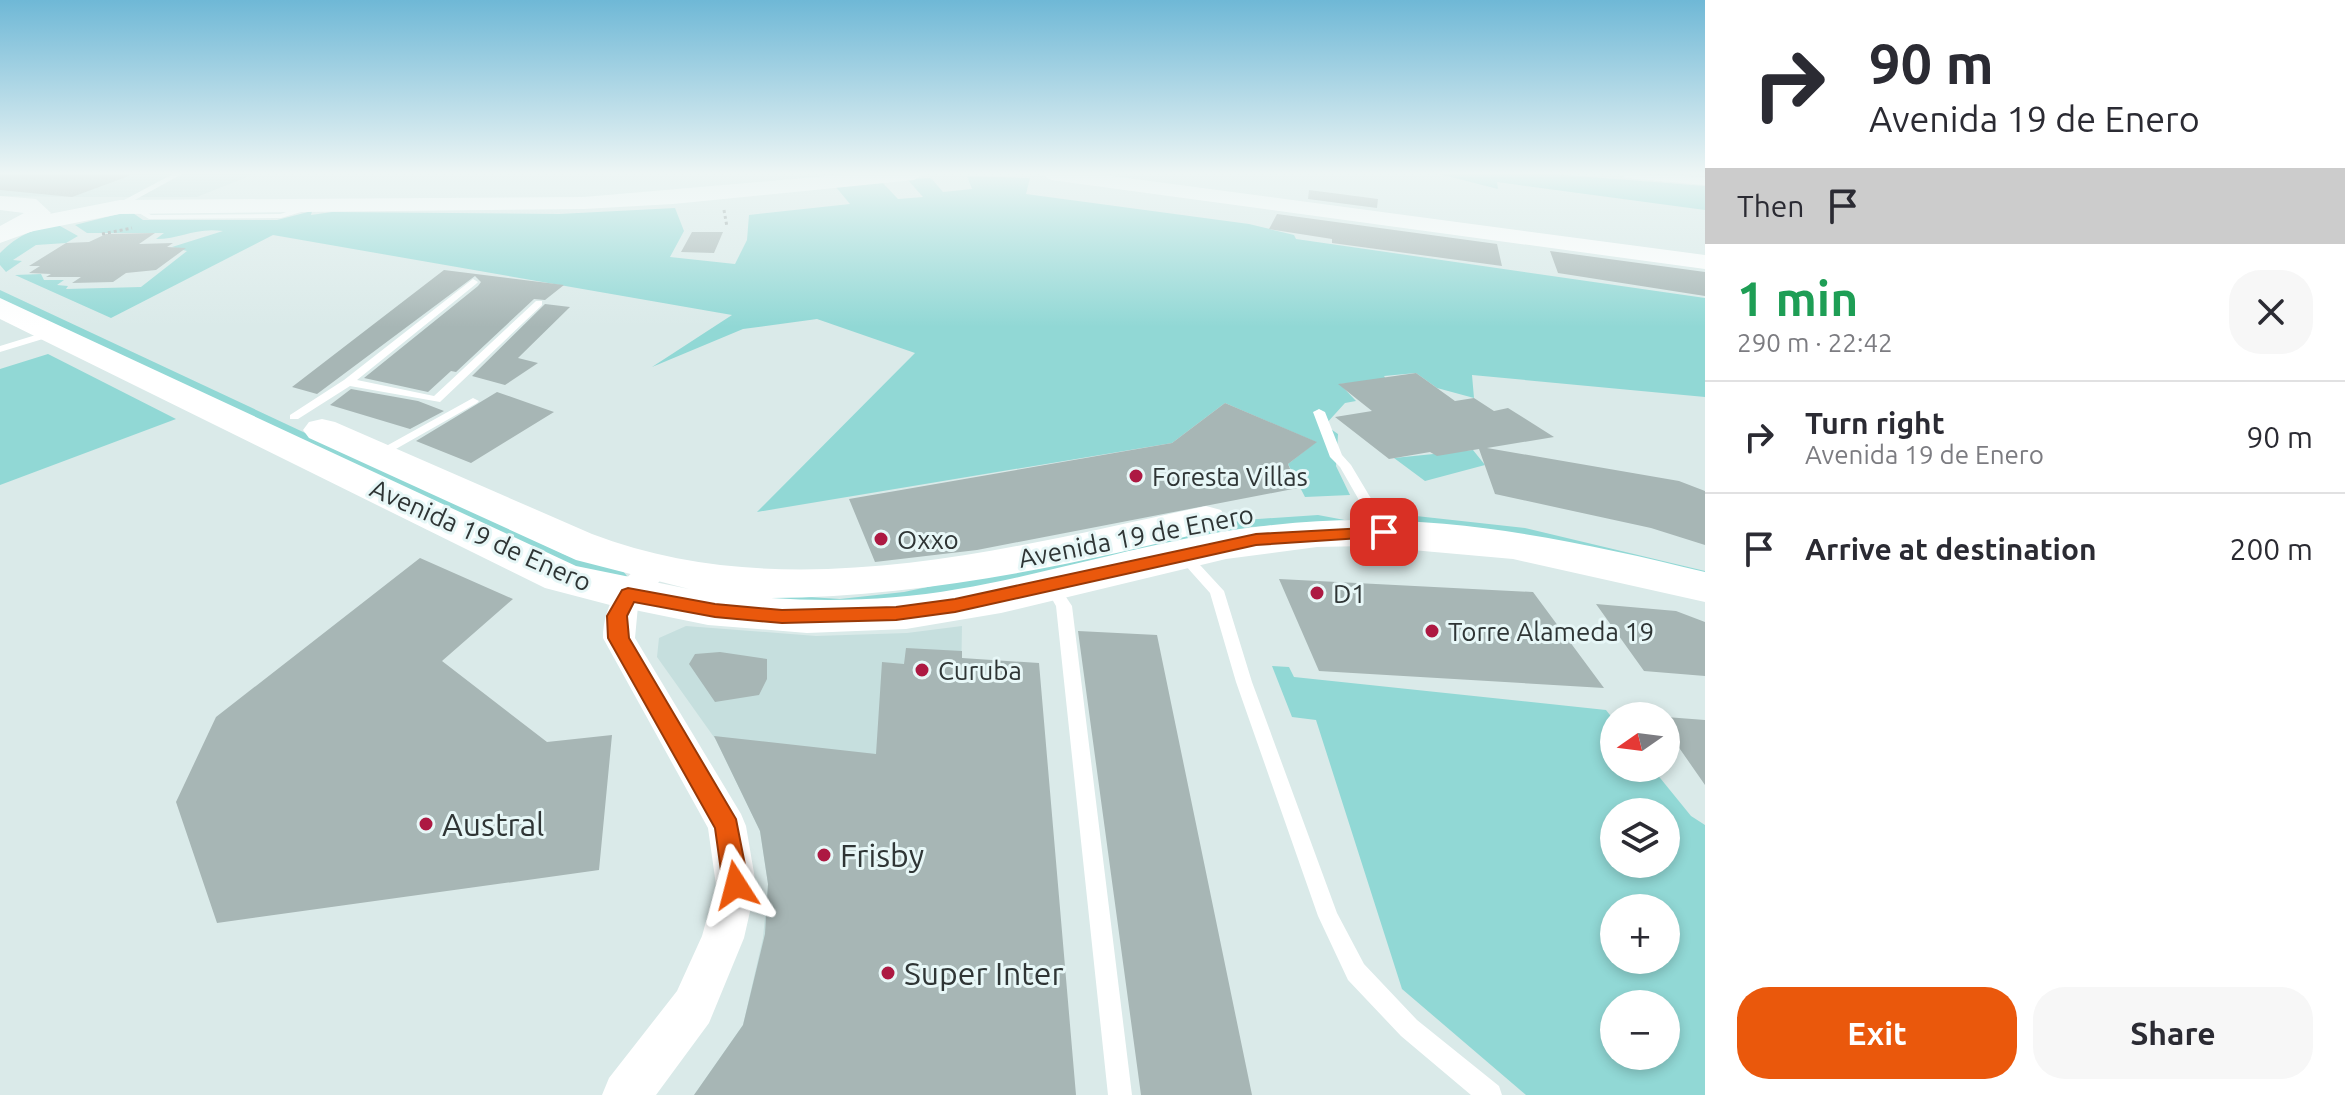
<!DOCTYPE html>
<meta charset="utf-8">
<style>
body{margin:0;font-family:Ubuntu,sans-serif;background:#f7f7f7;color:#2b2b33;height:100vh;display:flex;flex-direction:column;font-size:30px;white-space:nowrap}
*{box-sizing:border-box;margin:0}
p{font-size:26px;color:#7c7c81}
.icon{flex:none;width:44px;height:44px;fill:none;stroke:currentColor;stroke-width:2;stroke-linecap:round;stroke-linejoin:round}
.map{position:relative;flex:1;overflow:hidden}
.panel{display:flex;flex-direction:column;background:#fff;width:640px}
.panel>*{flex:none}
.top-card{background:#fff;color:#2b2b33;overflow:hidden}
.needle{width:52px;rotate:256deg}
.buttons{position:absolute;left:1600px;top:702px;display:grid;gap:16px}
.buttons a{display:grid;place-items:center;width:80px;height:80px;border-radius:50%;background:#fff;box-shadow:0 4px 12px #0003;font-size:40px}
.pin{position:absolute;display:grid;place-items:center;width:68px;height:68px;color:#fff;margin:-34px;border-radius:16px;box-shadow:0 4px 12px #0006}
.me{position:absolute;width:88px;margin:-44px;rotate:351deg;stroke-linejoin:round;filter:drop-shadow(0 0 6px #0008)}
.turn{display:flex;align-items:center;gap:28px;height:168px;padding:0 32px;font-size:36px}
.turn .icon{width:104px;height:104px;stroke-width:2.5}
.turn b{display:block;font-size:56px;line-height:68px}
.then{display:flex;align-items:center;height:76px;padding:0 32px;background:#0003;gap:16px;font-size:30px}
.round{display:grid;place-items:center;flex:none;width:84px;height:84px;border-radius:32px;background:#f7f7f7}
.head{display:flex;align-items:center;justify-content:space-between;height:136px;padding:0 32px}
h1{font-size:48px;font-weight:700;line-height:60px;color:#1e9e55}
.primary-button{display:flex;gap:16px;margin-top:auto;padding:16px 32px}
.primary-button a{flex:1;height:92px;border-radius:32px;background:#ea580c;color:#fff;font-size:32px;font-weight:700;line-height:92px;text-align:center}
.primary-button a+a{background:#f7f7f7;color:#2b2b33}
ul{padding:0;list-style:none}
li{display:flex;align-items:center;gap:24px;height:112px;padding:0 32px;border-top:2px solid #e1e1e2}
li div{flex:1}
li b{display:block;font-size:30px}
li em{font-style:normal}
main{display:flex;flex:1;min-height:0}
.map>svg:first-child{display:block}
</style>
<main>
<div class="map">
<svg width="1705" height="1095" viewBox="0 0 1705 1095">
<rect width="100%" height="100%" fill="#daeae9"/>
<path fill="#c6dfde" d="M0,174H254L197,197H72L0,196Z
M686,626L816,636L907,633L962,626L954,1095H694L743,1025L763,938L768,884L760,831L716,740L657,657L659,638Z"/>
<path fill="#91d8d5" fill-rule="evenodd" d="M1439,174H1552L1705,186V210L1497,182L1498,189Z
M967,176L1030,178L1026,194L1249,224L1294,235L1296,239L1705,298V397L1472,375L1474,398L1437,388L1416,373L1384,376L1386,379L1340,384L1356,401L1345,403L1325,425L1338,434L1336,466L1350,495L1305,497L1288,464L1316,442L1225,403L1172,443L757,512L915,353L817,319L743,329L652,367L732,315L273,235L111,318L15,275L41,274L44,280H64L57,285L68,286L66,289L141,287L187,251L172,247L223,231C195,227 181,239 156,239L164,233H87L75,225L130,211L143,220H277L312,211L311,215L332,212L559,214L675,208L684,231L670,257L735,264L747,240L749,215L850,204L835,186L881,181L898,199L923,197L907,179L931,178L943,192L972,189Z
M60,226L78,236L66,243L36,245L13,260L22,261L6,272L0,265V253C17,236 36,226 60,226Z
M0,290L566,555L623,571L627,576L624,579L555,563L0,299Z
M48,354L176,419L0,485V369Z
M1473,450L1485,465L1425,481L1394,458Z
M1318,515L1350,521L1251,527L982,590L841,608L698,590L840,599L904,592L1244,520Z
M1407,515L1525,528L1705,571V580L1414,524L1405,519Z
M1272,666L1289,667L1294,677L1606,710L1614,720V768H1652L1691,816L1705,825V1095H1526L1402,989L1316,720L1292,717ZM1614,812H1666V864H1614ZM1614,908H1666V960H1614ZM1614,1004H1666V1056H1614Z"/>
<path fill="#a7b6b5" d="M0,174H129V176L72,197L0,190Z
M1309,190L1378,199L1377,208L1308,199Z
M1277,214L1497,244L1502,266L1332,243V239L1269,229Z
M692,232H723L714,253L681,252Z
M155,233L139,244L173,243L167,247L186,248L156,270L126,273L113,282L72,283L81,277H46L51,274L29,273L40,266H29L66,243L89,242L106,234Z
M1550,251L1705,272V296L1558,273Z
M444,270L564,285L545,300L534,299L456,372L451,371L428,392L364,378L478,286L481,282L475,276L317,394L292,387Z
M545,304L570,307L518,358L538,363L505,385L472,376Z
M1416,373L1455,401L1474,398L1494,411L1508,408L1554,437L1487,448L1679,481L1705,491V545L1651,528L1495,494L1479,449L1437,456L1430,452L1389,459L1335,417L1372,411L1338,384Z
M351,389L418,401L444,411L410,429L330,405Z
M497,392L554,412L471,463L416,441Z
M1225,403L1317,442L1288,464L1298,488L977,550L875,562L849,499L1172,443Z
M420,558L513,599L442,661L547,742L612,735L599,870L217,923L176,802L216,717Z
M1279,579L1533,592L1604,688L1319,671Z
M1596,604L1676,611L1705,622V676L1644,671Z
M1078,631L1157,635L1252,1095H1141Z
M906,648L962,651V658L1039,663L1076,1095H694L743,1025L765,934L768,884L760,831L714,736L876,754L882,662L904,664Z
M720,652L767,659V679L759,695L715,702L689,664L695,654Z
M1666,717L1705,720V785L1666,729Z"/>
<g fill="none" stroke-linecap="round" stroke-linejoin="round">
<path stroke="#929d9d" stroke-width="3" stroke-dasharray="3 3" stroke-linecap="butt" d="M724,210L727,227
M102,234L132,228"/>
<path fill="#fff" fill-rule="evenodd" d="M173,174H182L131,202L124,200Z
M315,203L319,205L318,207L281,218L149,219L134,210L142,204L146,206L143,210L151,215L280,214Z
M473,279L478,282L476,284L357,380L434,396L536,301H542V305L440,402L350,386L298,419H290V415L344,380Z
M52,330L57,333L56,335L0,352V346Z
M473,398L479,401L477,403L380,458H372L370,455Z
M1319,409L1325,412L1342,455L1351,465L1391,532L1389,535H1379L1340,467L1330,457L1313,412Z
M1183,551L1188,552L1224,591L1252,682L1337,913L1364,964L1417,1020L1499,1086L1502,1095H1471L1401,1036L1348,980L1318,916L1236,682L1210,593L1176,555Z
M1051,580L1056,582L1072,606L1132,1095H1108L1056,606L1044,585Z"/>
<path fill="#fff" fill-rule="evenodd" d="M1619,174L1705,177V185L1626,178Z
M657,559L667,561L671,568L638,606L635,638L741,814L746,826L756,885L744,938L709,1023L656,1095H602L609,1078L677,991L702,936L716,885L708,828L603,638C603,606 624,568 657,559Z"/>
<path fill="#fff" fill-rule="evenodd" d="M851,174H924L914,180L673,204L584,209L120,214L24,233L13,226L24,219L120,200L584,197Z
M1041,174H1097L1705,255V269L1051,180Z"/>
<path fill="#fff" fill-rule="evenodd" d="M0,196L36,199L51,213L33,231L0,243V226L24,213L0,210Z
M0,298L576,566L689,589L576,560L309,438L303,430L309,422L322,419L335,422L592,534C789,609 1009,548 1206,506L1221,510L1227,519L1221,528C1073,565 924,597 771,598C833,602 896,600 958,589C1064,571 1166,536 1273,525C1419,508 1563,537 1705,572V602L1513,559L1367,546L1317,547L1226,559L1001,613L906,629L807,633L708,625L610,605L545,588L0,319Z"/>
</g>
<linearGradient id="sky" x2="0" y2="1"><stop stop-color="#6fb8d6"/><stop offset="0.53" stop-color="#eef6f5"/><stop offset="1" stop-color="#eef6f5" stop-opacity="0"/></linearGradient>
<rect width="1705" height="327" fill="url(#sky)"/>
<path fill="#ea580c" stroke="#983908" stroke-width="2" d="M1384,527L1393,532L1391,536L1256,545L955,612L896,620L782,623L715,617L634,602L627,616L629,638L736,819L749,885L745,893L736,897L726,893L723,885L715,828L608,638L607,616L622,590L628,588L715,604L782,610L896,607L955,599L1256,534Z"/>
<g fill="#ad1942" stroke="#e7f7f7" stroke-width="3">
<circle cx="1136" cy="476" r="8"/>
<circle cx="881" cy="539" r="8"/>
<circle cx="1317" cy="593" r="8"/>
<circle cx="1432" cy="631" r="8"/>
<circle cx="922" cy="670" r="8"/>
<circle cx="426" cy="824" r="8"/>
<circle cx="824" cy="855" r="8"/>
<circle cx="888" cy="973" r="8"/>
</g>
<g text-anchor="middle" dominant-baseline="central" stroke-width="6" stroke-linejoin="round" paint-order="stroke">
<g font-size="26" fill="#2f3535" stroke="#e7f7f7" text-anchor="start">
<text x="1152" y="476">Foresta Villas</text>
<text x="897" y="539">Oxxo</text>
<text x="1333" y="593">D1</text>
<text x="1448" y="631">Torre Alameda 19</text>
<text x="938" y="670">Curuba</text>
</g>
<g font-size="26" fill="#2f3535" stroke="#e7f7f7">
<text transform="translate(481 535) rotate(24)">Avenida 19 de Enero</text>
<text transform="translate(1136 536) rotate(-11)">Avenida 19 de Enero</text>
</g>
<g font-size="32" fill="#2f3535" stroke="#e7f7f7" text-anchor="start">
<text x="442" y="824">Austral</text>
<text x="840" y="855">Frisby</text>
<text x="904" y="973">Super Inter</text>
</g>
</g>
</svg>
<div class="buttons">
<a><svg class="needle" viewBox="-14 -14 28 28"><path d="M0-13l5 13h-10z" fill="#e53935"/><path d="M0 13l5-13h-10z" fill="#7c7c81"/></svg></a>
<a><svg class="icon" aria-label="layers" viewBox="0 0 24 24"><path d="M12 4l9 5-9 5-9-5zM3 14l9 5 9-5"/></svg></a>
<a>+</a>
<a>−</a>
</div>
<div class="pin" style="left:1384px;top:532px;background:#d93025"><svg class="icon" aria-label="arrive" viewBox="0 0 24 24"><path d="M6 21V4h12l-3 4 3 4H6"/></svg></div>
<svg class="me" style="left:736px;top:885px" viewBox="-20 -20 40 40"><path d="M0-17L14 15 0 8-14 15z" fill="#ea580c" stroke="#fff" stroke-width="4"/></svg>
</div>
<section class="panel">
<div class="top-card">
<div class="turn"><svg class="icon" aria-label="right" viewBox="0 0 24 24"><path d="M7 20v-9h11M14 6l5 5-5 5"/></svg><div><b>90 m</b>Avenida 19 de Enero</div></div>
<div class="then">Then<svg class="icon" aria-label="arrive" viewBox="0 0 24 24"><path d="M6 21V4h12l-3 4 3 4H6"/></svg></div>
</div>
<div class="head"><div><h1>1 min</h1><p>290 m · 22:42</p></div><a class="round"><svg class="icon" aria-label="close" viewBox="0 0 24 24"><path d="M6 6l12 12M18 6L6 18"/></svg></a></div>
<ul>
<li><svg class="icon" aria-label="right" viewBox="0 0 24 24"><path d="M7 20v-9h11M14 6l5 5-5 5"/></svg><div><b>Turn right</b><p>Avenida 19 de Enero</p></div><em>90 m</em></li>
<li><svg class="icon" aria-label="arrive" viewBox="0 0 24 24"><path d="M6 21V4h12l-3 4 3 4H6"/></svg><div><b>Arrive at destination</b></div><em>200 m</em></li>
</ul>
<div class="primary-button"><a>Exit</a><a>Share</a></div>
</section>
</main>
